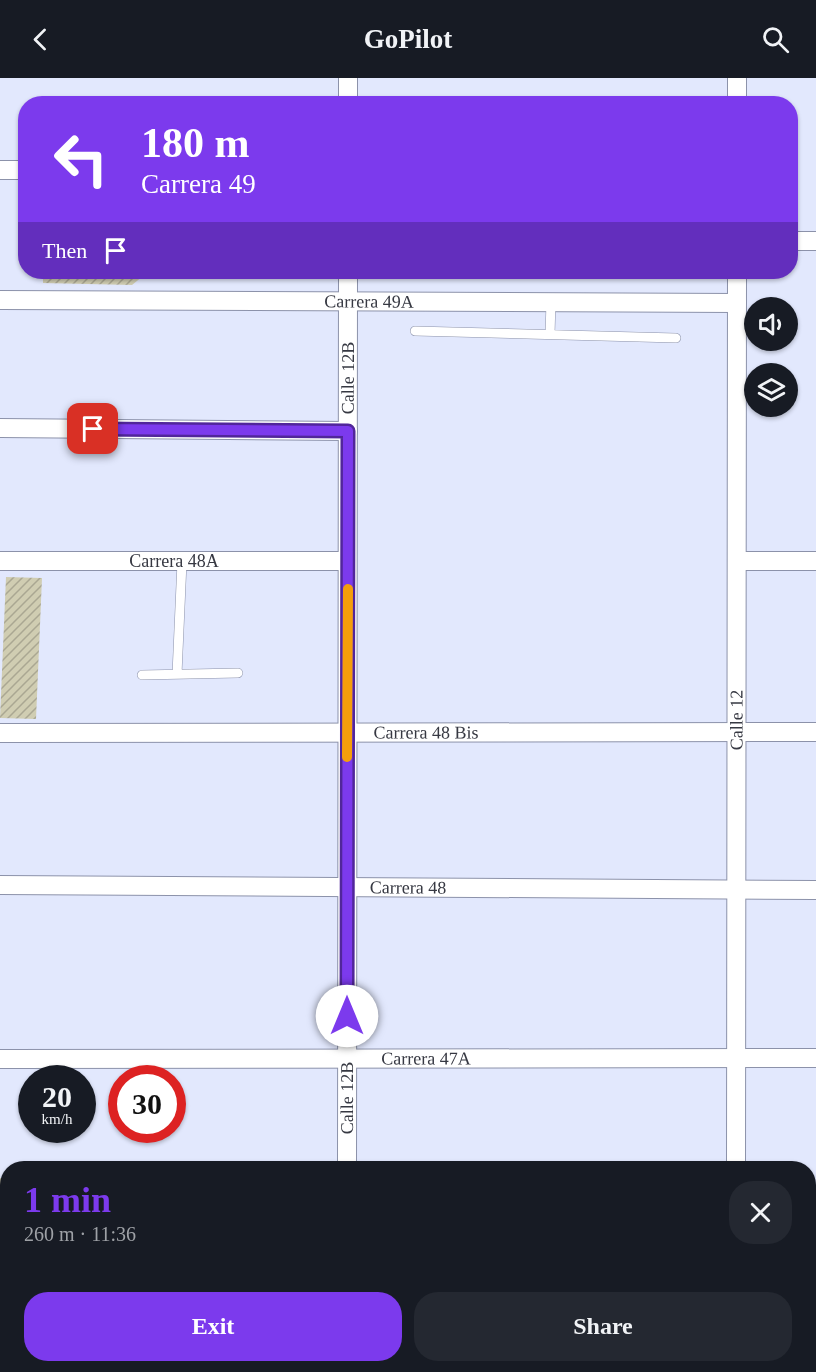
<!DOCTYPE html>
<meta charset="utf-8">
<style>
body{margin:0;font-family:Georgia,serif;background:#242831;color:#f1f3f6;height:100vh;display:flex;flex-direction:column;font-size:22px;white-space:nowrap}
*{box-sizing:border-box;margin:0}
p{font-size:20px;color:#9ea1a6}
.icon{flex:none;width:33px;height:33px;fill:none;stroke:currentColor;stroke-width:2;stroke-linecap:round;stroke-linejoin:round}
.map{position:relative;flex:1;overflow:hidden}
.sheet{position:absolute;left:0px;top:1083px;width:816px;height:212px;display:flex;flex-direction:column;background:#171b24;border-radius:24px 24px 0 0;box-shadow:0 2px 4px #0004}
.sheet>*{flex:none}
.banner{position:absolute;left:18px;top:18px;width:780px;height:183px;border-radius:24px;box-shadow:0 2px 4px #0004;background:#7c3aed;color:#fff;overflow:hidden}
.tools{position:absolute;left:744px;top:219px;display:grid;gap:12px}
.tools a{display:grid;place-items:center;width:54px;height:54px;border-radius:50%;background:#171b24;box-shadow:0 2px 4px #0004;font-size:30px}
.speed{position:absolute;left:18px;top:987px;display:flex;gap:12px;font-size:30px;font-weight:700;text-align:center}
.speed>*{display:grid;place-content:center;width:78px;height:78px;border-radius:50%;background:#171b24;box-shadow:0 2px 4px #0004;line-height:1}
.speed small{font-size:15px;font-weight:400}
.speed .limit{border:9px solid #d22;background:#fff;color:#111}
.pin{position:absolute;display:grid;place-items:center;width:51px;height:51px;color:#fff;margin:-26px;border-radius:12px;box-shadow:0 3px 9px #0006}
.me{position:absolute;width:66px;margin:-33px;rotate:0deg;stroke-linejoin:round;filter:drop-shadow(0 0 4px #0008)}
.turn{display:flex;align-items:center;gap:21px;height:126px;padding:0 24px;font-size:27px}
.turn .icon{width:78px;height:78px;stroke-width:2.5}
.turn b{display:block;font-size:42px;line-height:51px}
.then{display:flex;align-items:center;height:57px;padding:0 24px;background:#0003;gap:12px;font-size:22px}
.round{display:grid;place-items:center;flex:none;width:63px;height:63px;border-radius:24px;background:#242831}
.overview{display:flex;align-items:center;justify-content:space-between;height:102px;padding:0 24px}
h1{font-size:36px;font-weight:700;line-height:45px;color:#7c3aed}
.cta{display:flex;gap:12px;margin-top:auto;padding:12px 24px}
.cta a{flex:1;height:69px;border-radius:24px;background:#7c3aed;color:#fff;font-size:24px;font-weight:700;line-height:69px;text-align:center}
.cta a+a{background:#242831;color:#f1f3f6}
header{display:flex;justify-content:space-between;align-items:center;height:78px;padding:0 24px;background:#171b24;font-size:27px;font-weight:700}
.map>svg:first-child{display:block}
</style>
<header><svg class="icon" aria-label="back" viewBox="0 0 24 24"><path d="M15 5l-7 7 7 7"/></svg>GoPilot<svg class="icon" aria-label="search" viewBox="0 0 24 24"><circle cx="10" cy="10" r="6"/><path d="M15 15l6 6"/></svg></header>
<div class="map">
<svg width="816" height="1294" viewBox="0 0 816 1294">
<defs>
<pattern id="building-hatch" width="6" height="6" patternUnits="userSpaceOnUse" patternTransform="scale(1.5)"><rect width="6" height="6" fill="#d0cdb2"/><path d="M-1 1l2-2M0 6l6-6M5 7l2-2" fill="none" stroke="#aaa792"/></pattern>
</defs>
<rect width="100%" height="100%" fill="#e2e8fd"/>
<path fill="#d2d9f4" d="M809,1161H816V1294H747V1287H808Z"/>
<path fill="url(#building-hatch)" d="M43,194H148L132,207L43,205Z
M6,499L42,500L36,641L0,640Z
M0,1100H8V1124L0,1125Z"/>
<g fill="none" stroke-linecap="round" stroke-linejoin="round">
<defs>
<path id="lane" d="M415,253L676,260
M550,256L551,224
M177,596L182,484
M142,597L238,595"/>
<g id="street">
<path d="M348,26V0"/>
<path d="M737,26V0"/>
<path d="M0,92H26"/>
<path d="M790,163H816"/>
<path id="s1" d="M0,222L737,225"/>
<path d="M0,350L348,353"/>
<path id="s2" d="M0,483H347"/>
<path d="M737,483H816"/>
<path id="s3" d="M0,655L816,654"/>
<path id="s4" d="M0,807L816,812"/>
<path id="s5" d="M0,981L816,980"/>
<path id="s6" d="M347,1090L348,194"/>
<path id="s7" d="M736,1090L737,194"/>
<path d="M0,1139H8"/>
<path d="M808,1146H816"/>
<path d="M0,1290L248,1294"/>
<path d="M347,1294V1287"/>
<path d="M736,1294V1287"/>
</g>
</defs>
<use href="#lane" stroke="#8c92aa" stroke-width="10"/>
<use href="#street" stroke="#8c92aa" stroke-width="20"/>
<use href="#lane" stroke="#fff" stroke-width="9"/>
<use href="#street" stroke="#fff" stroke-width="18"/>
</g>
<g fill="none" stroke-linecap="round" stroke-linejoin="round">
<defs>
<path id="route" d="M93,351L348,353L347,938"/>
</defs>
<use href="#route" stroke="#51269a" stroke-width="15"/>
<use href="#route" stroke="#7c3aed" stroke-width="10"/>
<path stroke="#f59e0b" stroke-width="10" d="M347,679L348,511"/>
</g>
<g text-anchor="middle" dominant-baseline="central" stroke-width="6" stroke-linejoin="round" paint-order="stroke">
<g font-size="18" fill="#363842" stroke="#e2e8fd">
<text stroke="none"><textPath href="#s1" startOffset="369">Carrera 49A</textPath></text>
<text stroke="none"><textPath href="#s6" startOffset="790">Calle 12B</textPath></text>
<text stroke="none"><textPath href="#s2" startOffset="174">Carrera 48A</textPath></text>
<text stroke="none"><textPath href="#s7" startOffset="448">Calle 12</textPath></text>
<text stroke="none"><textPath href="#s3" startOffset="426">Carrera 48 Bis</textPath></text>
<text stroke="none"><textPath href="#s4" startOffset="408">Carrera 48</textPath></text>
<text stroke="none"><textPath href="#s5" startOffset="426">Carrera 47A</textPath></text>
<text stroke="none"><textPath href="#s6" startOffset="70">Calle 12B</textPath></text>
</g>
</g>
</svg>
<div class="tools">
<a><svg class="icon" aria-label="sound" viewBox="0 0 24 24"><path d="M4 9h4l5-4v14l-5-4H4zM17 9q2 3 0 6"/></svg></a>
<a><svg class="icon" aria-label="layers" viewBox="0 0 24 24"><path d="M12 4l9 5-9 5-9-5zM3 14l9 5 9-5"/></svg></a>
</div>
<div class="speed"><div>20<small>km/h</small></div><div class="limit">30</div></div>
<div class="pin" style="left:93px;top:351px;background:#d93025"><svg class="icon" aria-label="arrive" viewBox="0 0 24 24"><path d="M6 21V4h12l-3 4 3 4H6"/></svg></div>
<svg class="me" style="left:347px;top:938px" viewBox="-20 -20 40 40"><circle r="19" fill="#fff"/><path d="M0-13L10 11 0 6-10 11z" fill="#7c3aed"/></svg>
<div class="banner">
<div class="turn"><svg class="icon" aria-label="left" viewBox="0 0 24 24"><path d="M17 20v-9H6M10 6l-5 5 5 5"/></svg><div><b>180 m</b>Carrera 49</div></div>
<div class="then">Then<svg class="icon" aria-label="arrive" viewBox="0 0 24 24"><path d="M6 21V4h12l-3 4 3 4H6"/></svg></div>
</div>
<section class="sheet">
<div class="overview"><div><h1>1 min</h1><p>260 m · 11:36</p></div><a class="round"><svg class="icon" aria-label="close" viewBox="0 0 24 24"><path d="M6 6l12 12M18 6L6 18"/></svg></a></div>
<div class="cta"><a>Exit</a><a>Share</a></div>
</section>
</div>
